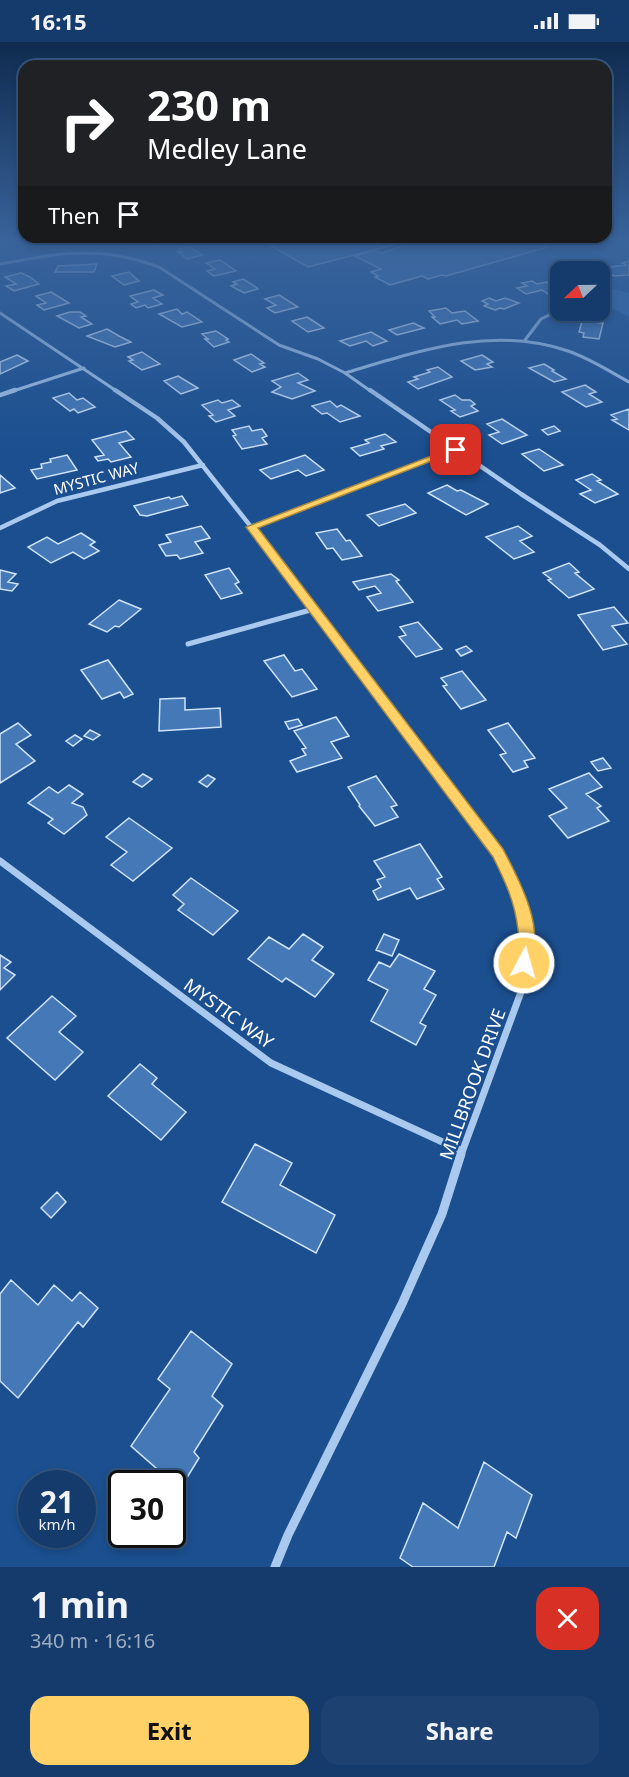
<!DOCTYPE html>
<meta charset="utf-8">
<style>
body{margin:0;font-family:"Noto Sans",sans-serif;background:#1d4271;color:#f1f3f6;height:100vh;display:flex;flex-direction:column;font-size:22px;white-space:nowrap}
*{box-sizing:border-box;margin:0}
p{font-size:20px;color:#9dadc1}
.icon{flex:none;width:33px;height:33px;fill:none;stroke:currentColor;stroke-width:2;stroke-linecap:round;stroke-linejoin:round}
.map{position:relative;height:1525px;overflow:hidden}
.side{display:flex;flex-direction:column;background:#143b6b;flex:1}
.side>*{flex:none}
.guide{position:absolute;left:18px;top:18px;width:594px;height:183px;border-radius:18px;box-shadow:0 3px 9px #0003,0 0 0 2px #33557e;background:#202124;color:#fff;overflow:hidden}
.needle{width:39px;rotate:248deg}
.fabs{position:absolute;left:550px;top:219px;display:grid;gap:12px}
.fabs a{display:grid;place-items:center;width:60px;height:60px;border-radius:12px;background:#143b6b;box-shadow:0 3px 9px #0003,0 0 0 2px #33557e;font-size:30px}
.speed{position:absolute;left:18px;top:1428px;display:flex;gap:12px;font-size:30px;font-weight:700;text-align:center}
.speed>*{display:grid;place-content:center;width:78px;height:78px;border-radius:50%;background:#143b6b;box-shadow:0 3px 9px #0003,0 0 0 2px #33557e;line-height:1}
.speed small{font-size:15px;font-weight:400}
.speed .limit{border:3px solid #111;border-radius:9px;background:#fff;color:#111}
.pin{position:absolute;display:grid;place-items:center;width:51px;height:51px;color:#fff;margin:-26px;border-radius:12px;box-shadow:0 3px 9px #0006}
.me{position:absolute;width:66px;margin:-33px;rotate:6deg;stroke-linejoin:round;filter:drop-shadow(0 0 4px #0008)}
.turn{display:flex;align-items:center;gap:21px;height:126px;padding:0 30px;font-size:27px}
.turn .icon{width:78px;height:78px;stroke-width:2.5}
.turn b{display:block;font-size:42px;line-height:51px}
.then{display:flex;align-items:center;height:57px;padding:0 30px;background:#0003;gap:12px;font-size:22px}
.round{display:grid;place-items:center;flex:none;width:63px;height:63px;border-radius:18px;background:#1d4271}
.summary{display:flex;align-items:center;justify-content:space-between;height:102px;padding:0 30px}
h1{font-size:36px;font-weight:700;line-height:45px}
.cta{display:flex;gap:12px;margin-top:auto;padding:12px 30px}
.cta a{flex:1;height:69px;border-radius:18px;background:#ffd166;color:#111;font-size:24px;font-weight:700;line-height:69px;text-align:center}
.cta a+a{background:#1d4271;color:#f1f3f6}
.status{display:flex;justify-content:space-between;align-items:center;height:42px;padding:0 30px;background:#143b6b;direction:ltr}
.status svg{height:16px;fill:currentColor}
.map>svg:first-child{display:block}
</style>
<div class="status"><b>16:15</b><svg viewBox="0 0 49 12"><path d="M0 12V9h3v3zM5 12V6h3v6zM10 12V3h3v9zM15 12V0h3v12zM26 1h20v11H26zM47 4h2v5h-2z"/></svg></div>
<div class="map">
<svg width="629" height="1525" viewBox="0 0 629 1525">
<rect width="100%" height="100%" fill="#1b4f8f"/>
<path fill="#2e69ad" d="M600,241L608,246L629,251V275L600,260Z"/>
<path fill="#4478b7" stroke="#cfe3fa" stroke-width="1.5" d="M148,198H170L158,205L147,202L152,199Z
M261,198H406L408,199L308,225Z
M419,198H555L542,202L548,205L446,234L442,233L428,237L422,234L390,243L375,235L378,234L371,230L381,227L355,214L373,209L383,211Z
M190,205L202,213L187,217L178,210H183L179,207Z
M220,218L236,229L214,234L207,229L215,227L206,221Z
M629,219V233L614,234L599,226L626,223L622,221Z
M97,222L94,230H55L58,224Z
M129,230L139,239L124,243L112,234Z
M21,231L30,235L39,242L14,249L6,244L16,242L5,235Z
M243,237L253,243L258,247L244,251L231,244L237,242L233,240Z
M532,239L537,242L547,240L561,249L548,252L542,248L526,252L517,246L527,244L522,241Z
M154,248L163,253L153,256L162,262L148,266L145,263L136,266L131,262L138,260L130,254Z
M51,250L69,261L44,268L37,263L46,261L36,254Z
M279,253L298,265L275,271L267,266L276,263L265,257Z
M489,256L496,259L505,256L519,261L504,267L500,266L495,268L484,264L488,262L482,259Z
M446,266L452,271L465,269L478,279L462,282L457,278L440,282L432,275H435L429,269Z
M177,267L182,272L187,270L202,280L182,285L159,272Z
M70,270H80L86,274L81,275L92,282L79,286L57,274Z
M307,275L324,286L308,290L292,279Z
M582,279L603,281L599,297L583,295L584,291L579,290Z
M413,281L424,286L397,293L389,288Z
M107,287L119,294L131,300L115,305L87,294Z
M216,289L228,297L226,298L229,300L214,305L205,297H208L202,292Z
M371,290L387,299L373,304L366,299L350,304L340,299Z
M142,310L160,322L142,328L129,319L133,318L128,315Z
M251,312L264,321L260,322L265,325L252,330L234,318Z
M17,313L28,319L0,332V320Z
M482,313L493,320L487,322L492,325L475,328L461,319Z
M544,322L554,328L552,329L566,337L554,340L529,326Z
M438,325L452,335L418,347L408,340L418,337L414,335L430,330L427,328Z
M298,331L308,338L298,341L315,349L292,357L272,350L281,345L272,339Z
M178,334L198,346L181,352L164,339Z
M585,343L596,350L589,352L602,360L586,365L562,350Z
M69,351L77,358L83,356L95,365L78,371L74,367L70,369L53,356Z
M455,353L462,358H470L475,362L471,364L478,369L460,375L451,369L455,368L440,358Z
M218,358L222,361L232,358L240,364L228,368L235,374L216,380L209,374L213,373L202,363Z
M330,359L337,365L341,363L360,374L340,380L327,371L322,372L312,364Z
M629,367V388L612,378L617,377L611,373Z
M502,377L527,393L502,402L489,393L499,390L487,382Z
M249,384L252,389L262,387L267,394L262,396L267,402L242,407L233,394L236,393L232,388Z
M554,384L560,389L548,393L542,388Z
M126,389L134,397L119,401L131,415L111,420L108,417L98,419L95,415L104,413L92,398Z
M385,392L396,400L381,404L384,407L360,414L351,406L369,401L365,398Z
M539,407L563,423L544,429L522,412Z
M67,413L77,428L37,437L31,428L42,426L41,422L51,420L50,417Z
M305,413L324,428L306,434L298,428L271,437L260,428Z
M592,432L601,438L597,439L618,452L595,461L580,452L591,448L576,438Z
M0,433L15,446L0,451Z
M447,443L457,449L461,448L488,462L466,473L428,451Z
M182,454L188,463L147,474L140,473L134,464L169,455L171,457Z
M405,462L416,471L379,484L367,473Z
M201,484L210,496L195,500L203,511L180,517L177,513L166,514L159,503L171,500L166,493Z
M518,484L532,494L520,499L534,510L514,517L486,495Z
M337,487L346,499L350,498L362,514L342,518L333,506L327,507L316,491Z
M81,491L95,500L90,503L99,509L84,517L73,510L51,521L28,505L47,495L58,502Z
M569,521L579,530L575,531L594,547L569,556L548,538L551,537L543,531Z
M229,526L239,540L235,542L242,551L221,557L205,533Z
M0,528L16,532L8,540L18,542L12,549L0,547Z
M391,532L399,538L396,539L413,560L378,569L367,555L381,551L375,544L359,548L353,540Z
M119,558L141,567L119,585L115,584L107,590L89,582Z
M614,565L628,581L612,584L627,602L603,608L578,573Z
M418,580L442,607L416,615L399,595L406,593L400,585Z
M466,604L472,609L461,614L456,608Z
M284,613L295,629L302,627L317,647L292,655L264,619Z
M108,618L133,652L124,656L120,650L102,657L81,628Z
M462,629L486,658L461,667L443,644L447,643L441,636Z
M185,656V668L220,666L221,685L159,689L160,657Z
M336,675L349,694L331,700L342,716L297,730L290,719L306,713L302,707L306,706L294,689Z
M298,677L302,683L289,687L285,680Z
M18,681L31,693L16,702L35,719L0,741V692Z
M508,681L535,716L524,719L528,725L513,730L500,713L506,711L488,688Z
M90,688L100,693L93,698L84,694Z
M75,693L82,697L73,704L66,699Z
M603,716L611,726L598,729L591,720Z
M589,731L602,745L586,752L601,764L597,766L609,779L568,796L549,774L567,766L549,747Z
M143,732L152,737L142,745L133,740Z
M208,733L215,737L207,745L199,740Z
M376,734L397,763L391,765L398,775L375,784L359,764L360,763L348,745Z
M69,743L83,752L72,761L83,765L87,773L64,792L48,781L53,777L28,761L49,745L58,751Z
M129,776L172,806L133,839L111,823L127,810L106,795Z
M420,802L442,835L437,837L444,847L417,857L410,846L378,858L373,849L381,845L377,838L385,835L374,819Z
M191,836L238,869L213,893L178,868L184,862L173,853Z
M303,892L323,905L312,918L334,932L315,955L286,936L282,940L248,917L269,895L289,907Z
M384,892L399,898L392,914L376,908Z
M399,912L435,929L424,947L436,953L420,981L426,984L416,1003L371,979L388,948L368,938L379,920L390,925Z
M0,913L11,920L4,926L15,933L0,948Z
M52,954L76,974L59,990L83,1010L55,1038L7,996Z
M140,1022L157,1036L152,1042L186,1070L161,1098L108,1054Z
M255,1102L292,1121L280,1143L335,1173L316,1211L222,1160Z
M57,1150L66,1160L51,1176L41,1166Z
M11,1238L38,1263L54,1243L72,1259L80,1250L98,1266L83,1285L78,1280L18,1356L0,1339V1252Z
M191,1289L232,1322L212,1354L223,1364L194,1410L199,1416L180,1447L131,1404L170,1347L158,1337Z
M484,1420L532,1453L516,1496L507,1490L494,1525H413L400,1516L423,1461L458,1486Z"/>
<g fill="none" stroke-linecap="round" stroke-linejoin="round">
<path stroke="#a9c9ee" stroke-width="3" d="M0,222C59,211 101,203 159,225L279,303L318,317L345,331L372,350
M0,271L118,350
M525,298L541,277L561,267
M345,331C419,309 492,283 568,309C589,316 609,329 629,340
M10,350L84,326"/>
<path stroke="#a9c9ee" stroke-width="4.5" d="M115,348L157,376L184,400L297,543
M370,348L521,452L600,503L629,527
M0,353L15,348
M251,485L456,408
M0,486L57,459L203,423"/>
<path stroke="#a9c9ee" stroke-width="5" d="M296,542L485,793
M188,602L314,567"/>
<path stroke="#a9c9ee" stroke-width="7" d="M0,819L271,1021L462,1109
M461,1113L521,950L527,891L519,852L499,811L484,791"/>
<path stroke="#a9c9ee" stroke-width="9" d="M275,1525L288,1493L402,1262L442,1172L461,1112"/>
</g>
<linearGradient id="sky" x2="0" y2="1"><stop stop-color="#0f2b4f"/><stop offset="0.48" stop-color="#39639b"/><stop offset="1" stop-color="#39639b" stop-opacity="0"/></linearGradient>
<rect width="629" height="412" fill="url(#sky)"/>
<path fill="#ffd166" stroke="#a68842" stroke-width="1.5" d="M452,406L460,408L258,486L503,807C520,839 547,889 529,926L524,928L518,926C513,914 520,900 518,888C515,860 505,839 493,815L246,485Z"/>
<g text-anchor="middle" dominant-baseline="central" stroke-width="4.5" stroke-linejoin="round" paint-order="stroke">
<g font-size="15" fill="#fff" stroke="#1b4f8f">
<text transform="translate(96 436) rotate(-15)">MYSTIC WAY</text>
</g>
<g font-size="18" fill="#fff" stroke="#1b4f8f">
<text transform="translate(229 971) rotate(36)">MYSTIC WAY</text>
<text transform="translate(472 1042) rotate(-70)">MILLBROOK DRIVE</text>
</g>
</g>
</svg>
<div class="fabs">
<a><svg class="needle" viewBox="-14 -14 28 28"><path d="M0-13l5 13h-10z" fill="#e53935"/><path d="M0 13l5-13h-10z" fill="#9dadc1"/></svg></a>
</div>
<div class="speed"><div>21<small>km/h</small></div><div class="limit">30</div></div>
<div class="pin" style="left:456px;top:408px;background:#d93025"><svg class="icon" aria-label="arrive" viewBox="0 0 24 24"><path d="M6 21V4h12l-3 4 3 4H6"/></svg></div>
<svg class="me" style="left:524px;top:921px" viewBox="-20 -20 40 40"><circle r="17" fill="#ffd166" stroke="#fff" stroke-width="3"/><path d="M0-11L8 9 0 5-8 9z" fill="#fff"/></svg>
<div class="guide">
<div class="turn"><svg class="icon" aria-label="right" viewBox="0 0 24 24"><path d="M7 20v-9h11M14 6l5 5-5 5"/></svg><div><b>230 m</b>Medley Lane</div></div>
<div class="then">Then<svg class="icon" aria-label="arrive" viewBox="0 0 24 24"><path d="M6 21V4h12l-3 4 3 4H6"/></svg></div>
</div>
</div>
<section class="side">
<div class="summary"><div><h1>1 min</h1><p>340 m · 16:16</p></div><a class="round" style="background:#d93025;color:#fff"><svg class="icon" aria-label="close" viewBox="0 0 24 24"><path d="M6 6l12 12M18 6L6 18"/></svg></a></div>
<div class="cta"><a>Exit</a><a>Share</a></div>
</section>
